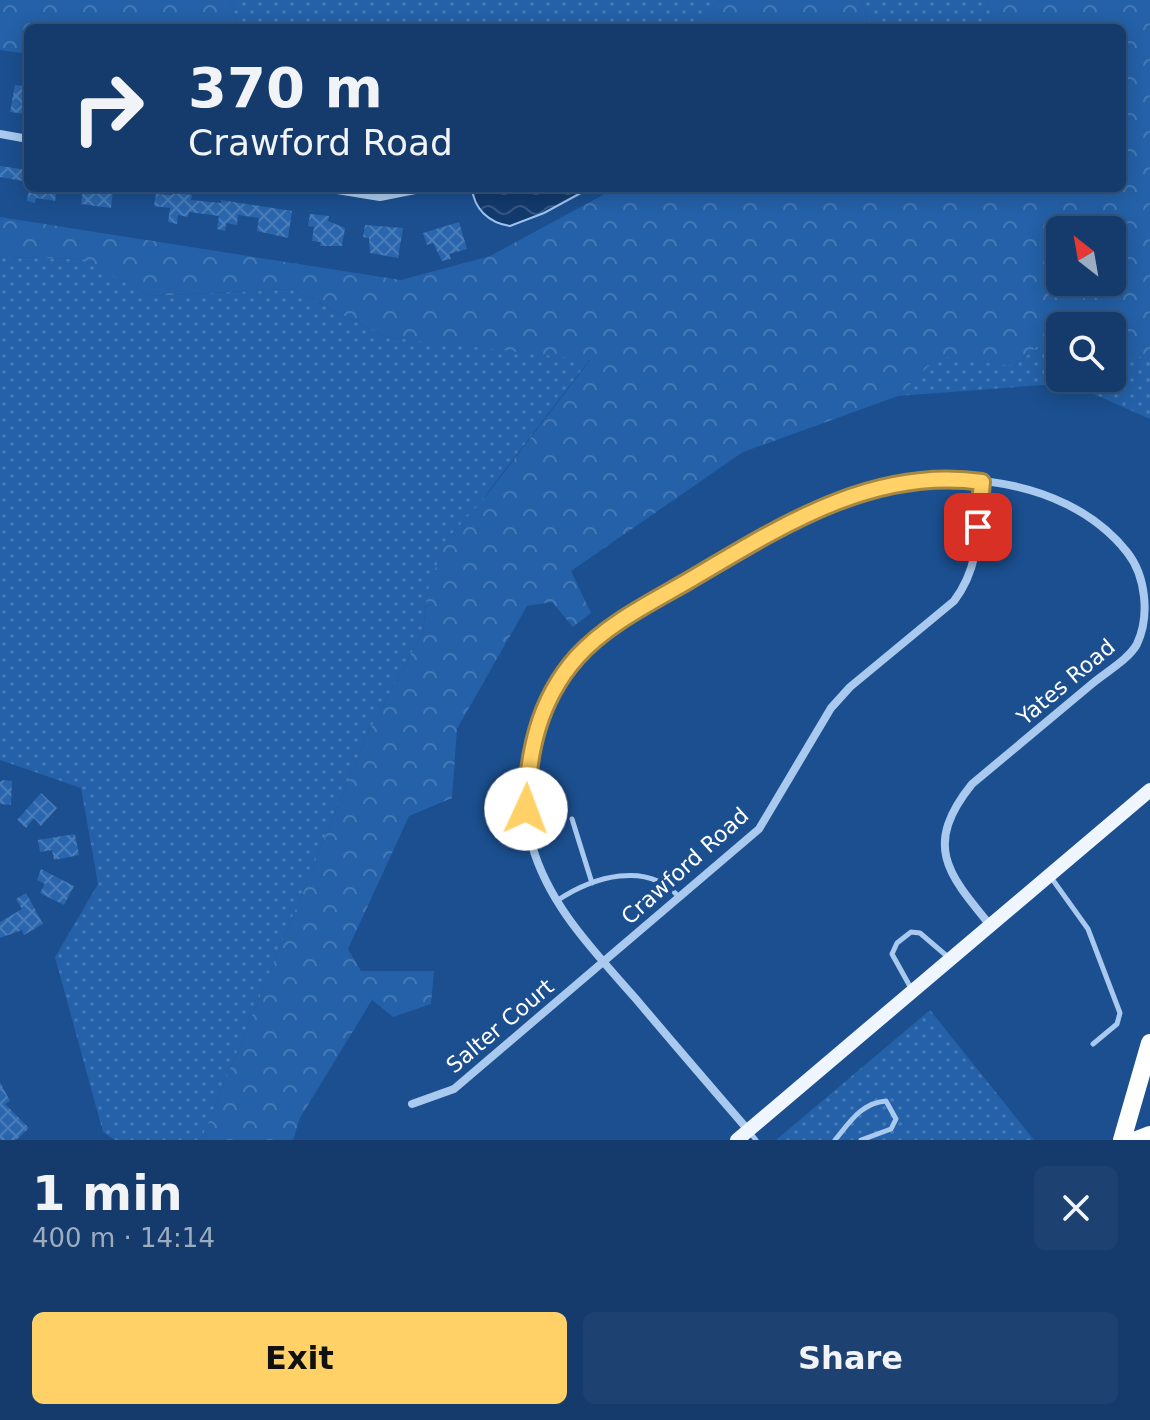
<!DOCTYPE html>
<meta charset="utf-8">
<style>
body{margin:0;font-family:"DejaVu Sans",sans-serif;background:#1d4271;color:#f1f3f6;height:100vh;display:flex;flex-direction:column;font-size:30px;white-space:nowrap}
*{box-sizing:border-box;margin:0}
p{font-size:26px;color:#9dadc1}
.icon{flex:none;width:44px;height:44px;fill:none;stroke:currentColor;stroke-width:2;stroke-linecap:round;stroke-linejoin:round}
.map{position:relative;height:1140px;overflow:hidden}
.drawer{display:flex;flex-direction:column;background:#143b6b;flex:1}
.drawer>*{flex:none}
.guide{position:absolute;left:24px;top:24px;width:1102px;height:168px;border-radius:12px;box-shadow:0 4px 20px #0003,0 0 0 2px #33557e;background:#143b6b;color:#f1f3f6;overflow:hidden}
.needle{width:52px;rotate:329deg}
.buttons{position:absolute;left:1046px;top:216px;display:grid;gap:16px}
.buttons a{display:grid;place-items:center;width:80px;height:80px;border-radius:12px;background:#143b6b;box-shadow:0 4px 20px #0003,0 0 0 2px #33557e;font-size:40px}
.pin{position:absolute;display:grid;place-items:center;width:68px;height:68px;color:#fff;margin:-34px;border-radius:16px;box-shadow:0 4px 12px #0006}
.me{position:absolute;width:88px;margin:-44px;rotate:2deg;stroke-linejoin:round;filter:drop-shadow(0 0 6px #0008)}
.turn{display:flex;align-items:center;gap:28px;height:168px;padding:0 32px;font-size:36px}
.turn .icon{width:104px;height:104px;stroke-width:2.5}
.turn b{display:block;font-size:56px;line-height:68px}
.round{display:grid;place-items:center;flex:none;width:84px;height:84px;border-radius:12px;background:#1d4271}
.overview{display:flex;align-items:center;justify-content:space-between;height:136px;padding:0 32px}
h1{font-size:48px;font-weight:600;line-height:60px}
.action{display:flex;gap:16px;margin-top:auto;padding:16px 32px}
.action a{flex:1;height:92px;border-radius:12px;background:#ffd166;color:#111;font-size:32px;font-weight:600;line-height:92px;text-align:center}
.action a+a{background:#1d4271;color:#f1f3f6}
.map>svg:first-child{display:block}
</style>
<div class="map">
<svg width="1150" height="1140" viewBox="0 0 1150 1140">
<defs>
<pattern id="grass-dots" width="8" height="8" patternUnits="userSpaceOnUse" patternTransform="scale(2)"><rect width="8" height="8" fill="#2461a8"/><path d="M2 2h.1M6 6h.1" fill="none" stroke="#4579b5" stroke-width="1.8" stroke-linecap="round"/></pattern>
<pattern id="forest-crowns" width="20" height="18" patternUnits="userSpaceOnUse" patternTransform="scale(2)"><rect width="20" height="18" fill="#2461a8"/><path d="M2 6a3 3 0 1 1 6 0M12 15a3 3 0 1 1 6 0" fill="none" stroke="#4579b5"/></pattern>
<pattern id="water-waves" width="16" height="10" patternUnits="userSpaceOnUse" patternTransform="scale(2)"><rect width="16" height="10" fill="#123a6d"/><path d="M0 5q4-4 8 0t8 0" fill="none" stroke="#365883"/></pattern>
<pattern id="building-cross-hatch" width="8" height="8" patternUnits="userSpaceOnUse" patternTransform="scale(2)"><rect width="8" height="8" fill="#2a66ad"/><path d="M0 0l8 8M0 8l8-8" fill="none" stroke="#4a7db9"/></pattern>
</defs>
<rect width="100%" height="100%" fill="#1b4f8f"/>
<path fill="url(#grass-dots)" d="M231,0H720L698,28H238Z
M861,0H987L991,13L984,28H887L867,18Z
M0,257L83,259L150,296L292,289L386,337L590,359L488,492L427,593L423,632L367,735L201,1140H115L103,1132L55,957L98,884L81,788L0,760Z
M1060,326V378H1112V346L1140,357H1150V419L1069,383L898,396L939,355L1015,366Z
M930,1010L1034,1140H776Z"/>
<path fill="url(#forest-crowns)" fill-rule="evenodd" d="M0,0H231L238,28H28V54L0,50Z
M720,0H861L867,18L887,28H698Z
M987,0H1150V357H1140L1112,346V326H1060L1015,366L939,356L898,396L743,452L571,571L591,613L573,627L552,602L527,606L457,729L452,798L409,816L348,949L361,971H434L431,1004L393,1017L372,1000L300,1118L293,1140H201L367,735L423,632L427,593L445,541L482,501L590,360L386,337L292,289L150,296L82,259L0,257V217L401,280L490,256L603,195L606,188H1122V28H984L991,13ZM1112,230V282H1060V230Z"/>
<path fill="url(#water-waves)" stroke="#9cc4f0" stroke-width="2" d="M472,188H590L544,213L510,226C489,223 474,209 472,188Z"/>
<path fill="url(#building-cross-hatch)" d="M15,85L28,87V114L10,112Z
M0,166L28,170V182L0,177Z
M29,188H57L55,201L36,198L35,203L27,201Z
M83,188L113,190L111,208L81,204Z
M173,192L192,195L191,200L221,203V200L292,211L288,238L257,231L259,218L238,215L237,225L226,223L225,231L217,229L219,216L189,212L188,217L178,215L177,224L168,222L170,208L154,206L156,194L172,195Z
M310,214L329,216L328,221L345,228L342,246H320L321,242L312,241L314,227L308,226Z
M459,222L467,249L449,254L451,259L442,261L433,243L427,245L423,233Z
M365,225L403,228L398,258L370,253L369,238L363,237Z
M3,780L12,781L11,805L0,804V782Z
M41,793L57,808L41,826L34,818L26,828L17,820Z
M75,834L79,855L54,860L52,850L40,852L38,840Z
M41,869L74,886L64,905L40,893L45,884L37,880Z
M26,893L43,924L24,935L22,930L0,938V922L22,909L16,899Z
M0,1082L10,1101L5,1104L29,1128L16,1140H0Z"/>
<g fill="none" stroke-linecap="round" stroke-linejoin="round">
<path stroke="#a9c9ee" stroke-width="5" d="M572,819L592,883
M1050,876L1088,929L1120,1013L1117,1024L1093,1044
M558,900C593,877 647,860 679,897
M912,990L892,954L897,943L911,932L920,933L948,957
M749,1131L756,1140
M835,1140C850,1122 861,1103 886,1101L896,1119L891,1129L861,1140"/>
<path stroke="#a9c9ee" stroke-width="8" d="M0,134L28,139
M325,188L380,197L425,188
M412,1104L454,1089L759,829L831,708L850,687L954,601C981,566 978,525 982,482
M748,1130C711,1087 673,1043 636,999C595,952 549,906 532,845C515,782 532,703 579,656C615,618 665,595 709,568C750,544 791,518 835,501C925,464 1062,470 1127,552C1146,576 1150,616 1137,644C1129,659 1106,672 1093,683C1052,717 1012,751 972,784C923,845 947,873 990,925"/>
<path stroke="#f0f6ff" stroke-width="14" d="M737,1140L1150,790"/>
<path stroke="#fff" stroke-width="18" d="M1122,1140L1150,1043
M1137,1140L1150,1135"/>
</g>
<g fill="none" stroke-linecap="round" stroke-linejoin="round">
<defs>
<path id="route" d="M526,809C528,753 538,701 577,657C607,624 650,603 688,581C778,528 872,466 982,482L978,527"/>
</defs>
<use href="#route" stroke="#a68842" stroke-width="20"/>
<use href="#route" stroke="#ffd166" stroke-width="14"/>
</g>
<g text-anchor="middle" dominant-baseline="central" stroke-width="8" stroke-linejoin="round" paint-order="stroke">
<g font-size="22" fill="#fff" stroke="#1b4f8f">
<text transform="translate(1066 682) rotate(-40)">Yates Road</text>
<text transform="translate(685 866) rotate(-42)">Crawford Road</text>
<text transform="translate(500 1026) rotate(-40)">Salter Court</text>
</g>
</g>
</svg>
<div class="buttons">
<a><svg class="needle" viewBox="-14 -14 28 28"><path d="M0-13l5 13h-10z" fill="#e53935"/><path d="M0 13l5-13h-10z" fill="#9dadc1"/></svg></a>
<a><svg class="icon" aria-label="search" viewBox="0 0 24 24"><circle cx="10" cy="10" r="6"/><path d="M15 15l6 6"/></svg></a>
</div>
<div class="pin" style="left:978px;top:527px;background:#d93025"><svg class="icon" aria-label="arrive" viewBox="0 0 24 24"><path d="M6 21V4h12l-3 4 3 4H6"/></svg></div>
<svg class="me" style="left:526px;top:809px" viewBox="-20 -20 40 40"><circle r="19" fill="#fff"/><path d="M0-13L10 11 0 6-10 11z" fill="#ffd166"/></svg>
<div class="guide">
<div class="turn"><svg class="icon" aria-label="right" viewBox="0 0 24 24"><path d="M7 20v-9h11M14 6l5 5-5 5"/></svg><div><b>370 m</b>Crawford Road</div></div>
</div>
</div>
<section class="drawer">
<div class="overview"><div><h1>1 min</h1><p>400 m · 14:14</p></div><a class="round"><svg class="icon" aria-label="close" viewBox="0 0 24 24"><path d="M6 6l12 12M18 6L6 18"/></svg></a></div>
<div class="action"><a>Exit</a><a>Share</a></div>
</section>
